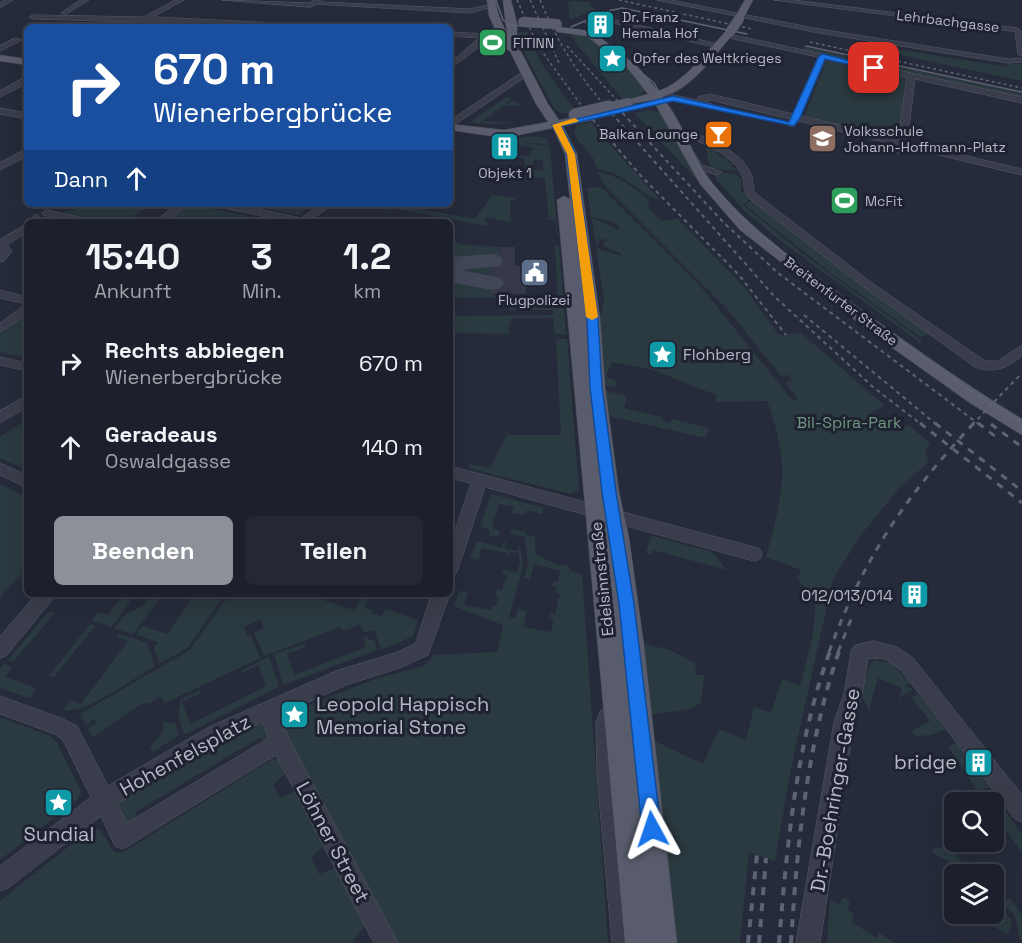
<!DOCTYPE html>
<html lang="de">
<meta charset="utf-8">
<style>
body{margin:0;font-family:"Space Grotesk",sans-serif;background:#252834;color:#f1f3f6;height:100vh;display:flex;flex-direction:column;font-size:22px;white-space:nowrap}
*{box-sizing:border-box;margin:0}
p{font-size:20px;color:#a0a3a9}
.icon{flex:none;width:33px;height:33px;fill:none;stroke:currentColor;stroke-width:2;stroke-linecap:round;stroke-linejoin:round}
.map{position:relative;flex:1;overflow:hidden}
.drawer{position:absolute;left:24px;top:219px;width:429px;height:378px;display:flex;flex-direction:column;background:#1c202c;border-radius:9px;box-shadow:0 6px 24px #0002,0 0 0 2px #3a3e48}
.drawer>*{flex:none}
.banner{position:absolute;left:24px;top:24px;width:429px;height:183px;border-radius:9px;box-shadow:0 6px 24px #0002,0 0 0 2px #3a3e48;background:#1a4fa0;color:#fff;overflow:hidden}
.buttons{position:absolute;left:944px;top:792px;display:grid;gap:12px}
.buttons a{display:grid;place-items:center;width:60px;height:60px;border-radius:9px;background:#1c202c;box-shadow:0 6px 24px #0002,0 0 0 2px #3a3e48;font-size:30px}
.pin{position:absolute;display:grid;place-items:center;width:51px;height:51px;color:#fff;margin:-26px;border-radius:12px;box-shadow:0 3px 9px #0006}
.me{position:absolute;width:66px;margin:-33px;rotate:355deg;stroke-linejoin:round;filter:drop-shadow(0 0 4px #0008)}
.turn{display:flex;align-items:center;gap:21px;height:126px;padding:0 30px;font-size:27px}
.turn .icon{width:78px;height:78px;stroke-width:2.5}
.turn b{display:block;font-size:42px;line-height:51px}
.then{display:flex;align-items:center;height:57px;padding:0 30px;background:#0003;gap:12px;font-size:22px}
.eta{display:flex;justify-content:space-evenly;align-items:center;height:102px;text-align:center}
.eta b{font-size:36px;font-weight:800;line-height:42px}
.action{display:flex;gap:12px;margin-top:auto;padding:12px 30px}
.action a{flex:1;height:69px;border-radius:9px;background:#8c9099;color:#fff;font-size:24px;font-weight:800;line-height:69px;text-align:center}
.action a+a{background:#252834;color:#f1f3f6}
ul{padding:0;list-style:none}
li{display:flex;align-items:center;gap:18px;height:84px;padding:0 30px}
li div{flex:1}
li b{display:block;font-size:22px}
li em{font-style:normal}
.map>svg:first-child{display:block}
</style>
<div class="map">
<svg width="1022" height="943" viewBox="0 0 1022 943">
<rect width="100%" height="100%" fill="#262b3b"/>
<path fill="#343849" d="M500,247H515V266H525L526,294H492L493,253H500Z"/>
<path fill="#2b3a40" d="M575,1L590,2L591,6L596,9L570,20L568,2Z
M519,32H527C536,58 554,84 574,108L580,110L564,114L555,110L519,43L516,36Z
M572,33C602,35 627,69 645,90L639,97L624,101L575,42L570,35Z
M877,46L1008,67L1010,63L1022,65V81L896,54Z
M805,47L1022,93V97L802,49Z
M827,60L906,77L898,139L804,117Z
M506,97L512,99L504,105L515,101L523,108L520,106H502L486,121L516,123L482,124L501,106L480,124L470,122Z
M647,110L662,113L700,183L634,113Z
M592,122L600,134L661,201C641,195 620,170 597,169C594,152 579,146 574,132L577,125Z
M535,136L546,138L550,145L516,141L550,147L558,241L555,220H541L549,219L545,178H526L525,169L543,171V160H533V168H525L524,159L518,156H529L534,148L506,143L507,140L516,142V139Z
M705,144L718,151L715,152L718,155H723L720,157L728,159L726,161L734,164L731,166L740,171L710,169Z
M598,172C617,175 634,187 648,200L649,208C660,220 661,224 677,218L744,287L779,335L801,333L885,406L870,413L893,432L908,425L930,443L925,453L929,462L899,488L860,536L833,579L790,773L775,861L749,852L740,943H672L650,739L703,764L719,729L746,740L754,707L771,713L782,679L800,686L813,634L817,592L805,588L798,579L801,570L766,557C783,494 791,465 767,401L715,402L717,394L705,391L651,369L612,362L606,377L617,381L615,387L605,386L600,318L604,300L596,248L621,256L622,254L603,246L605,241H611L609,239L602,240L598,237L600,243L596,246L592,219C603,221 611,226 618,230L619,227L614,222L591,217L587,188L601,187L701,287L793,401L798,399L785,382L792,380L788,375L781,376L729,311L617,198L605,186Z
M725,173L734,174L742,179L741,191L750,199L743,205L803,254L921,340L922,344L778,239L745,211L716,179V175Z
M492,195L515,198V200L510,201V222L486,217L484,221L489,223L487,226L391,208L380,218L392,204H423L420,209L475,219Z
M752,200L858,283L929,334L920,337L831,273L745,205Z
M82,204H151L127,222H106L61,212L74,210Z
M189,204L277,222H165Z
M241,204H316L298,215Z
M450,239C463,248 482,244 499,247L500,253H493V260L450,263Z
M555,246H559L566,334H555L553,318H511L510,326L508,327L510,334L450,333V319L455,316L554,315L553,310H509V304L551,303L558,300Z
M493,261L492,281L450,274V265Z
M450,277L492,284V294L496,296L500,295V298H450Z
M27,314V358L0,352V335Z
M556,339H567L579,490L571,494L468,468L470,464L490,468L507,435H561Z
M605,391L624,395L627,398L624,408L662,417V420L670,423L672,419L709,428L706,438L609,416Z
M27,419V470L0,458V437Z
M0,484L27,497V568L0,597Z
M491,494L544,508L541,514L527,510L524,515L512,513L514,507L499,504L492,525L494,526L493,529L501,531L498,536H489V529L480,527Z
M511,529L526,532L525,535L533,537L535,534V554L560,566L567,564L571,571L582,575L608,943H396L292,746C287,734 278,721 290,712L378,678L424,666L434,655L497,652L503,625L454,606L459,591L468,592L464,605L491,610L493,605L496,606L498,598L495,597L497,589L502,590L507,575L502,573L503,570L517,572L520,562L518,553L510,552L508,558L507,553L482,548L478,560L470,558L477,541C487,543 494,547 502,548L504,542H506L505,549L517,551L520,545L523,566L509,617L515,618L518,609L527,611L523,627L551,632L554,619L549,618L551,613L555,614L560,594L555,592L557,586H552L553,582H558L560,571L534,564L530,579L524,578L528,565L525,537L510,533Z
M653,536L712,552L727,570L653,550L652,554L646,553L650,538Z
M124,594H135L112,627L91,621L98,612L108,615Z
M151,594H163L133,634L114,628L127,613L143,606Z
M195,594H225L187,648L159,664L154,647L158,642L136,635L142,626L167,634Z
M230,594H293L302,597L304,594H317L316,598L354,610L363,594H371L364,607L373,610L372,613L381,616L386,609L418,620L413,636L381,650L374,630L365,632L360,625L343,631L340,627L264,656L254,633L264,628L260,619L244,627L247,636L251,635L260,658L165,703L160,696L150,703L141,704L93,737L88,728L97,723L94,719L86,725L80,714L190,650Z
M49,611L55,613L13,662L8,660Z
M90,624L95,626L54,677L49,676Z
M119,634L147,643L155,666C134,678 85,715 63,710L70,700L81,704L128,641L117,637Z
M367,636L369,640L374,639L377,650L283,685L274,654L305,644V647L287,654L294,675L366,647L363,637Z
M641,643L670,650L695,663L696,675H704L701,703L690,709L649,715Z
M269,656L279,687L184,735L178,714L181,699L200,690L201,693L182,702L190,724L266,686L258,665L242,673L241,671Z
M875,660L892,664L910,683L906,686L913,690L903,695L899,700L902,688L878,678L869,711L861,693L869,666Z
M4,664L13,667L5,677L36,688L30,698L0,688V669Z
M918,694L945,729L932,735L916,736L912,731L930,721L913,700L912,697Z
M0,717L50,736L56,741L81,791L77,800L0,860Z
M261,719L272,734L267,741L259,738L137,811L134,821L130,824L125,823L117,804L162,773Z
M163,722L175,723L179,735L153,752L150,748L163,732Z
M956,743L989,787L977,790L948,746Z
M273,759L281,761L287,773L273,784L280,798L296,791L325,844L311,858L319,874L336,868L367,924L353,941L354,943H0V901L92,828L100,829L114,852L122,853Z
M993,793L1022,835V853L993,810V802H988L984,797Z
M934,848H952L971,874L933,853L932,851Z
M993,894L998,901L1011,898L1022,916V942C1017,933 1019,923 1013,914C1007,906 997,903 993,894Z
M843,897L850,901L847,909L854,914L852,922L876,938L879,933L895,943H827L830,899L839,905Z
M993,900L1012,920L1008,935L978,917L979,914H993Z"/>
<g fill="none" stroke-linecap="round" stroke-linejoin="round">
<path fill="#424758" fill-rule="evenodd" d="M492,254L500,256L503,261L500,266L461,270L500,278L504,283L500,288L492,290L450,282V257Z"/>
<path stroke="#3b4050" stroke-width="10" stroke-dasharray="10 5" stroke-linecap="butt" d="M33,222L40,217"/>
<defs>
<path id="minor" d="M5,0H13L0,8V3Z
M81,0H89L66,14L61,13Z
M176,0H184L153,17L318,25L322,27L33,19L29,17L33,15L143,17Z
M222,0L310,3L313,0H320L322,2L470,9L492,4L495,6L470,13L316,4L311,7Z
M657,0H670L819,29L1008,59L1022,58V62L1008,63L819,33Z
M774,0H793L1018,28L1022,32V56L1018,54L1015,32Z
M600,16L718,44L722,46L718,48L601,20L594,23L603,32L599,34L585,23Z
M434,24H437L441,26L432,27Z
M497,26L504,28L450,69V63L479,38L450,36V32L485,34Z
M724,33L1022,97V103L915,79L907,142L1022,169V175L905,147L902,153L899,154L893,150L896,145L798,121L791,127L787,124L790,119L710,100L705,101L714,105L710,108L670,100V96L673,95L697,100L698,97L710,94L793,114L818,57L724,37ZM826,59L907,77L898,139L801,116Z
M15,38L22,40L0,51V46Z
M520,74L527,76L450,128V121Z
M24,78H27V83L0,97V91Z
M0,108L27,113V119L0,114Z
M696,134C715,140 746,156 752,177C753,182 753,187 754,192L759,196L872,283L985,361H998L1022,345V356C1007,368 994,374 975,367L864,287L751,200C741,192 746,186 742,175C734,157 709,146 693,139V135Z
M27,149V156L0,170V163Z
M688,152H694L702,165L722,172L717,175L695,169L686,154Z
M177,204H188L167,222H155Z
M213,204H233L301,218L321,204H333L308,222H291L218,207Z
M47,210L93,220L94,222H74L43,215L42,213Z
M27,224V232L7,245L12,251L4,261L0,262V240Z
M0,290L27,297V314L0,333V323L26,304L0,298Z
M0,357L27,363V371L0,365Z
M27,396V407L0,423V411Z
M0,463L27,475V488L0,475Z
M450,466L754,547L760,549L762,554L760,559L754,561L485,487L458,569L456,574L450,576V545L471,483L450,478Z
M37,594H57L6,656L0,658V637Z
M432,594H450L428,655L399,668L346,685L279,715L288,737L398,943H374L276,755L123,849L115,846L101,816L8,888L0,891V866L91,797L63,740L55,734L0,714V696L61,718L77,726L108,786L209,727L336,671L395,653L415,644ZM263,722L269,738L127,823L117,804L223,741Z
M873,641L897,647L913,658L1022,795V822L1015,819L901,670L885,659L868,658L862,694L854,722L820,943H796L834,722L844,694L851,652L854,646Z
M608,708L615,710L618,717L616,722L617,774L636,943H612L597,774L596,722L601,710Z"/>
<path id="major" d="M487,0H495L499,16L507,34L503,0H511L517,23V44L548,104L559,120L588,115L594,118L592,120L563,126L577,154L600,319L605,387L619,492L629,538L644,646L677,943H625L557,200L564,196L570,199L565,154L553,128L504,138L450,130V124L504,130L548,122L536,104L510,51L504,48L489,16Z
M745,0H753L742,21H736L734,19Z
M560,27L593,32L637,66L658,91C683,84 709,49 727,30H733V34C714,56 692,89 662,97C684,123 692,158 713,184C748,227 793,259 837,292C897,336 958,380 1022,419V435L970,403L870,332L740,230L700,184L653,100L624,105V101L648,94L629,70L587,36L557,32L555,30Z
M0,55L27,59V65L0,61Z"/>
</defs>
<use href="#minor" stroke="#555967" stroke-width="1"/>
<use href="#major" stroke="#434755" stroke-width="1"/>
<use href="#minor" fill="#3a3e4c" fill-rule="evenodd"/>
<use href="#major" fill="#585c6c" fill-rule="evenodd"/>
<path stroke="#5e6374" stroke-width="1.5" d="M496,0L503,20L509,25L579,30L596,36L654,83L705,177L749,226L864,315L963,386L1022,423
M571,27L608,11L622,8L747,34
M806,46L1022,92"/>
<path stroke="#5e6374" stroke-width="1.5" stroke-dasharray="3 3" stroke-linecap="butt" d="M517,0L538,46L584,109
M530,0L560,65
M540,0C558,43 577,74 608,109
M619,0L752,29
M810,42L1022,88
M567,46L624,108
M615,105L619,109"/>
<path stroke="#5e6374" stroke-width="2" stroke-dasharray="4 4" stroke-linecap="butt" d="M582,107L642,177L739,275L786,335
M606,107L775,297L873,387L922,425
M617,107L723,222L778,273L980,425
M804,315L937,425
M972,425L1022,373"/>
<path stroke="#5e6374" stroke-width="3" stroke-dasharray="7 7" stroke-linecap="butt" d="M920,423L1022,503
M935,423L1022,491
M978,423L996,437
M991,424L1022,447
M829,652C864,557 905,497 974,423
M838,652L853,614"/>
<path stroke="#5e6374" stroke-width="4" stroke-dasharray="8 8" stroke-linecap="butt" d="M748,943L757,854
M759,943L766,858
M779,943C787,845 796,744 830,651
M791,943C797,844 807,745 839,651"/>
<defs>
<path id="major-bridge-far1" d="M523,22L557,24
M730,32L739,19
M602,109L628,103"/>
<path id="major-bridge" d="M575,115L609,107"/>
</defs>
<use href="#major-bridge-far1" stroke="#434755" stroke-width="10" stroke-linecap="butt"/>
<use href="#major-bridge" stroke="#434755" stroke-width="14" stroke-linecap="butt"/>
<use href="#major-bridge-far1" stroke="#585c6c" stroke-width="10"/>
<use href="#major-bridge" stroke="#585c6c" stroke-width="13"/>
</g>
<path fill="#1a73e8" stroke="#114b97" stroke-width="1.5" d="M823,54L878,68L874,70L825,59L800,118L794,126L673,101L561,126L574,150L580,188L598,319L602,387L616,492L634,604L661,829L659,836L652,839L645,836L642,829L619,604L602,492L590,387L587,319L571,188L566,150L552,125L673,96L789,122L819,56Z"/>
<path fill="#f59e0b" d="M575,118L579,121L577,122L561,126L575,154L598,317L592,320L586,317L567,154L552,125Z"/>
<defs>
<symbol id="building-square" viewBox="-11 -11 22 22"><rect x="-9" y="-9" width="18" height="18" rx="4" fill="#0f9aa8" stroke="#1f2331"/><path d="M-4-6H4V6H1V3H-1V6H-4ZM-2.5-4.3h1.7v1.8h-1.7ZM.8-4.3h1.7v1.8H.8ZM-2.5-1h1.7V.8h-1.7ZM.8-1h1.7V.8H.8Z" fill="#fff"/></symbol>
<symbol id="stadium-square" viewBox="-11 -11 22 22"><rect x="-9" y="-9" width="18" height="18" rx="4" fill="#2e9e5b" stroke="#1f2331"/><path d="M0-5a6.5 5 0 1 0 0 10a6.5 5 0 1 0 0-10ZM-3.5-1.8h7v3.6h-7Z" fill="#fff"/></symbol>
<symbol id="sight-square" viewBox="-11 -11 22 22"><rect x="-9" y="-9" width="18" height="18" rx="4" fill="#0f9aa8" stroke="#1f2331"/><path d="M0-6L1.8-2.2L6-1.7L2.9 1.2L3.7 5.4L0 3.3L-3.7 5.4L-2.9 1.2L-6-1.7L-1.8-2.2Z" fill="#fff"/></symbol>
<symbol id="bar-square" viewBox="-11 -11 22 22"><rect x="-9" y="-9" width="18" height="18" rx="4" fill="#e8710a" stroke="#1f2331"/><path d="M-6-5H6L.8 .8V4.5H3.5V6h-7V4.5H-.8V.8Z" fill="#fff"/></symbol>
<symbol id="school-square" viewBox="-11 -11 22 22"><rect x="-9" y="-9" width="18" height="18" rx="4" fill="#8d6e63" stroke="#1f2331"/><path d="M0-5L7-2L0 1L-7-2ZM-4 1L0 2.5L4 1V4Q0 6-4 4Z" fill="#fff"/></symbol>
<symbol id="civic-square" viewBox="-11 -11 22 22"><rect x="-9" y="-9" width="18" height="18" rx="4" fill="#5c6f8a" stroke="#1f2331"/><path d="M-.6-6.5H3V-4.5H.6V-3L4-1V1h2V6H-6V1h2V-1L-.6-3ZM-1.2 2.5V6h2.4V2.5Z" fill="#fff"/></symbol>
</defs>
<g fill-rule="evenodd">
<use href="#building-square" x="584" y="8" width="33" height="33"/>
<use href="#stadium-square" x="476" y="26" width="33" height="33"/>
<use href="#sight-square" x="596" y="42" width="33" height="33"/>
<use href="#bar-square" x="702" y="118" width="33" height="33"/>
<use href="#school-square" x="806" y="122" width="33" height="33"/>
<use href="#building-square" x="488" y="130" width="33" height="33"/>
<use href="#stadium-square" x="828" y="184" width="33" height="33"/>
<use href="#civic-square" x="518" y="256" width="33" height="33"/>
<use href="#sight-square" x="646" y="338" width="33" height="33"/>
<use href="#building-square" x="898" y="578" width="33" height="33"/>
<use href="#sight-square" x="278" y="698" width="33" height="33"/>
<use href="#building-square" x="962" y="746" width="33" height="33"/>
<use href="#sight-square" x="42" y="786" width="33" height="33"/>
</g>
<g text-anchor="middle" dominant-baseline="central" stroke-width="6" stroke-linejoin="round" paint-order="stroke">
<g font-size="14" fill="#b5b9c7" stroke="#1f2331" text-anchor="start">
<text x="622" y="17">Dr. Franz<tspan x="622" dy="16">Hemala Hof</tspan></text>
<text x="513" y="43">FITINN</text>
<text x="633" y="58">Opfer des Weltkrieges</text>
<text x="844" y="131">Volksschule<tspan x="844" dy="16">Johann-Hoffmann-Platz</tspan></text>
<text x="698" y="134" text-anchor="end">Balkan Lounge</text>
<text x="505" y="173" text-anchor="middle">Objekt 1</text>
<text x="865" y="201">McFit</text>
<text x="534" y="300" text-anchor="middle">Flugpolizei</text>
</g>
<g font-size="14" fill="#b5b9c7" stroke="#1f2331">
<text transform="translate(948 21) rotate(7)">Lehrbachgasse</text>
<text transform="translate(841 301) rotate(37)">Breitenfurter Straße</text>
</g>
<g font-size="16" fill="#b5b9c7" stroke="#1f2331" text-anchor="start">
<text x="683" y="354">Flohberg</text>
<text x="893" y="595" text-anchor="end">012/013/014</text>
</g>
<g font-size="16" fill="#6f967f" stroke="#1f2331">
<text x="849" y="422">Bil-Spira-Park</text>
</g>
<g font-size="16" fill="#b5b9c7" stroke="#1f2331">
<text transform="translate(602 579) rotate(-96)">Edelsinnstraße</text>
</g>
<g font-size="20" fill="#b5b9c7" stroke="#1f2331" text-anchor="start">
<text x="316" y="704">Leopold Happisch<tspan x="316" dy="23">Memorial Stone</tspan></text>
<text x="957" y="762" text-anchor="end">bridge</text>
<text x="59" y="834" text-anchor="middle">Sundial</text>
</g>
<g font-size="20" fill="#b5b9c7" stroke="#1f2331">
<text transform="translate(185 755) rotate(-29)">Hohenfelsplatz</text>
<text transform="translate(835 790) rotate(-80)">Dr.-Boehringer-Gasse</text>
<text transform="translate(333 842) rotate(62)">Löhner Street</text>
</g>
</g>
</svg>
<div class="buttons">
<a><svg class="icon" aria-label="search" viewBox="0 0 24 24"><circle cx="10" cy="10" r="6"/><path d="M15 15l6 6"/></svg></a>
<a><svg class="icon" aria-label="layers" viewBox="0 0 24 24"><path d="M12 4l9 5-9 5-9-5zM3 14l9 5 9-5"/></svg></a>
</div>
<div class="pin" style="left:874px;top:68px;background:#d93025"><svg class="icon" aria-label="arrive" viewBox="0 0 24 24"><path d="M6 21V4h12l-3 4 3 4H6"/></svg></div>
<svg class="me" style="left:652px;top:829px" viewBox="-20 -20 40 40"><path d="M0-17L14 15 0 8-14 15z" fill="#1a73e8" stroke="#fff" stroke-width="4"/></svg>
<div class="banner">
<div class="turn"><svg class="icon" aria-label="right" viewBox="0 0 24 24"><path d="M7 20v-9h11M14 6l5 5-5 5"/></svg><div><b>670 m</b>Wienerbergbrücke</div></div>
<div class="then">Dann<svg class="icon" aria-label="ahead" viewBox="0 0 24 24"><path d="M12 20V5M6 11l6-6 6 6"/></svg></div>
</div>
<section class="drawer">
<div class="eta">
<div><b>15:40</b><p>Ankunft</p></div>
<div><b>3</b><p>Min.</p></div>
<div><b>1.2</b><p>km</p></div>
</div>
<ul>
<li><svg class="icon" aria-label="right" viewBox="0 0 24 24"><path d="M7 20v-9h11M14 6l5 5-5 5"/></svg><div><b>Rechts abbiegen</b><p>Wienerbergbrücke</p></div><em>670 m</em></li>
<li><svg class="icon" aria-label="ahead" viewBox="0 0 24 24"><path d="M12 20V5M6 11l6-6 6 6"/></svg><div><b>Geradeaus</b><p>Oswaldgasse</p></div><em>140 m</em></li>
</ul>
<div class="action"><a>Beenden</a><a>Teilen</a></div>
</section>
</div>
